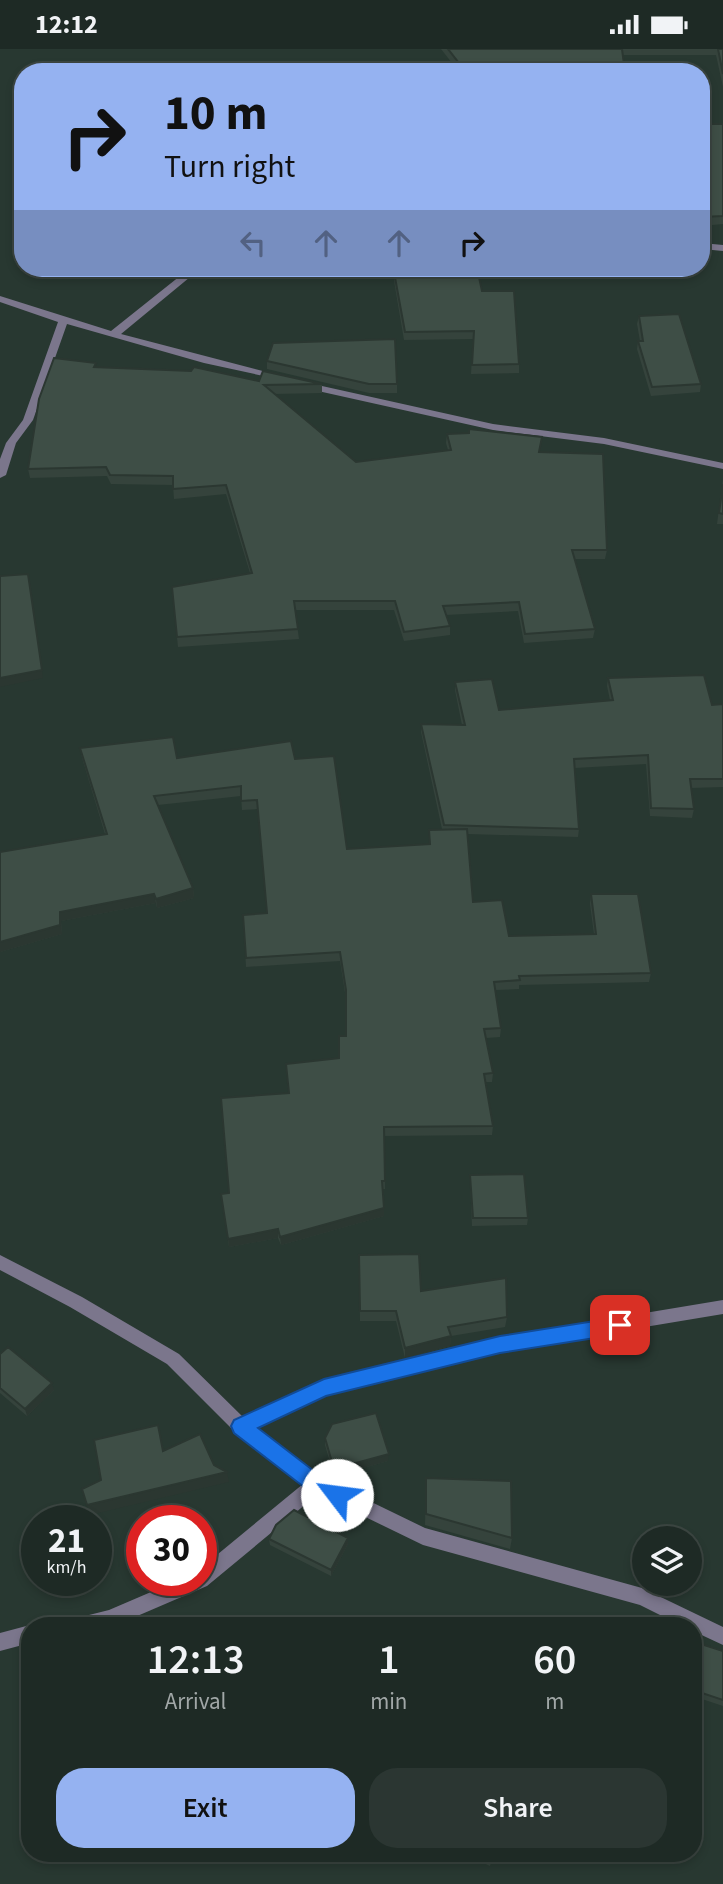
<!DOCTYPE html>
<style>
body{margin:0;font-family:"Source Sans 3",sans-serif;background:#2b3632;color:#f1f3f6;height:100vh;display:flex;flex-direction:column;font-size:26px;white-space:nowrap}
*{box-sizing:border-box;margin:0}
p{font-size:23px;color:#a1a7a7}
.icon{flex:none;width:38px;height:38px;fill:none;stroke:currentColor;stroke-width:2;stroke-linecap:round;stroke-linejoin:round}
.map{position:relative;flex:1;overflow:hidden}
.side{position:absolute;left:21px;top:1568px;width:681px;height:245px;display:flex;flex-direction:column;background:#1e2a25;border-radius:28px;box-shadow:0 4px 10px #0003,0 0 0 2px #3c4642}
.side>*{flex:none}
.hud{position:absolute;left:14px;top:14px;width:696px;height:214px;border-radius:28px;box-shadow:0 4px 10px #0003,0 0 0 2px #3c4642;background:#95b2f1;color:#111;overflow:hidden}
.fabs{position:absolute;left:632px;top:1477px;display:grid;gap:14px}
.fabs a{display:grid;place-items:center;width:70px;height:70px;border-radius:50%;background:#1e2a25;box-shadow:0 4px 10px #0003,0 0 0 2px #3c4642;font-size:35px}
.speed{position:absolute;left:21px;top:1456px;display:flex;gap:14px;font-size:35px;font-weight:700;text-align:center}
.speed>*{display:grid;place-content:center;width:91px;height:91px;border-radius:50%;background:#1e2a25;box-shadow:0 4px 10px #0003,0 0 0 2px #3c4642;line-height:1}
.speed small{font-size:18px;font-weight:400}
.speed .limit{border:10px solid #d22;background:#fff;color:#111}
.pin{position:absolute;display:grid;place-items:center;width:60px;height:60px;color:#fff;margin:-30px;border-radius:14px;box-shadow:0 4px 10px #0006}
.me{position:absolute;width:77px;margin:-38px;rotate:300deg;stroke-linejoin:round;filter:drop-shadow(0 0 5px #0008)}
.turn{display:flex;align-items:center;gap:24px;height:147px;padding:0 35px;font-size:32px}
.turn .icon{width:91px;height:91px;stroke-width:2.5}
.turn b{display:block;font-size:49px;line-height:60px}
.lanes{display:flex;align-items:center;height:66px;padding:0 35px;background:#0003;justify-content:center;gap:35px;direction:ltr}
.lanes .off{opacity:.35}
.eta{display:flex;justify-content:space-evenly;align-items:center;height:119px;text-align:center}
.eta b{font-size:42px;font-weight:600;line-height:49px}
.action{display:flex;gap:14px;margin-top:auto;padding:14px 35px}
.action a{flex:1;height:80px;border-radius:28px;background:#95b2f1;color:#111;font-size:28px;font-weight:600;line-height:80px;text-align:center}
.action a+a{background:#2b3632;color:#f1f3f6}
.status{display:flex;justify-content:space-between;align-items:center;height:49px;padding:0 35px;background:#1e2a25;direction:ltr}
.status svg{height:19px;fill:currentColor}
.map>svg:first-child{display:block}
</style>
<div class="status"><b>12:12</b><svg viewBox="0 0 49 12"><path d="M0 12V9h3v3zM5 12V6h3v6zM10 12V3h3v9zM15 12V0h3v12zM26 1h20v11H26zM47 4h2v5h-2z"/></svg></div>
<div class="map">
<svg width="723" height="1835" viewBox="0 0 723 1835">
<rect width="100%" height="100%" fill="#283831"/>
<g fill="none" stroke-linecap="round" stroke-linejoin="round">
<path fill="#7b768c" fill-rule="evenodd" d="M702,194L723,196V202L702,200Z
M190,219H201L121,285L282,327V331L204,314L67,275L33,371L16,394L6,426L0,429V410L6,394L23,371L58,273L0,253V247L111,282Z
M304,333L493,375L604,389L723,414V420L604,395L493,381L300,338L299,336Z
M0,1206L82,1248L179,1305L243,1368L324,1331L500,1288L723,1251V1265L500,1302L326,1346L256,1378L322,1429L425,1479L642,1539L723,1578V1596L693,1582V1577H682L640,1556L423,1496L318,1445L207,1537L114,1577H66L69,1571L109,1561L179,1531H201V1519L303,1435L235,1383L167,1315L70,1258L0,1221Z
M30,1576L32,1577H30V1594L0,1602V1584Z"/>
</g>
<path fill="#35433c" d="M441,0H723V38L716,6H623L625,23H459Z
M702,75H723V175L702,177Z
M394,223L482,242L519,315V324L471,325L473,290L404,291L394,232Z
M639,267L701,335L700,343L651,347L637,300L638,292H640L637,275Z
M267,312L397,335V344H369L267,320Z
M97,318L259,332L322,335V344L274,345L356,413L448,401L446,394L447,385L540,403L607,501L605,510H574L595,580L593,589L524,594L518,562L446,566L450,577V586L404,592L394,561H295L299,590L178,598L172,538L250,524L226,445L174,450L173,436L111,435L107,427L30,429L28,420Z
M723,430V475H717Z
M608,629L712,656L723,655V738L691,739L694,760L692,769L650,767L646,715L575,719L579,780L578,788L467,785L473,853L509,887L594,885L590,855L591,845L651,924L649,933L519,936V940L495,941L501,979L500,988L486,989L493,1024L492,1033H486L493,1077L492,1086L384,1087L385,1140H382L384,1167L281,1196L278,1189L229,1198L221,1145L229,1144L289,1044L339,1009L346,987V950L340,912L246,918L243,866L267,864L258,760L242,761L241,747L158,756L193,839L194,849L157,859L156,854L61,872L62,885L0,903L105,785L82,709L80,699L177,709L295,710L347,800L429,795V781L442,780L421,683V675L462,676L455,641V633L499,661L610,651L607,637Z
M470,1126L528,1169L527,1176L472,1177L470,1134Z
M359,1206L421,1242L507,1268L505,1278L451,1287L450,1297L405,1309L396,1272H360Z
M0,1305L54,1341L27,1367L0,1344Z
M325,1389L388,1412L334,1427L325,1396Z
M426,1429L512,1489L510,1500L425,1476Z
M348,1489V1495L331,1527L270,1496L269,1490Z
M701,1595L723,1602V1657L693,1647V1630L699,1600Z
M462,1804H494L490,1817Z"/>
<path fill="#2b3731" d="M30,534L43,629L0,638V629Z
M193,839L194,849L157,859L156,850Z
M154,845L156,854L61,872L62,885L0,903V893L60,863Z
M384,1159V1167L281,1196L280,1188Z
M278,1180V1189L229,1198L228,1190Z
M451,1287L450,1297L405,1309V1299Z
M52,1334L54,1341L27,1367L25,1360Z
M389,1405L388,1412L334,1427V1420Z
M227,1423L229,1433L90,1466L87,1456Z
M348,1489V1495L331,1527V1521Z"/>
<path fill="#3e4e46" stroke="#2b3731" stroke-width="2" d="M448,0H622L625,23H466Z
M718,0H723V25Z
M702,75H723V167L702,168Z
M445,219H477L482,242H514L519,315L472,316L474,282L405,283L394,223Z
M679,265L701,335L652,338L638,292H643L639,267Z
M395,290L397,335H369L267,312L273,294Z
M54,309L96,314L94,318L191,322L194,318L259,332L263,322L322,335L264,336L356,413L451,401L447,385L469,384V380L542,388L539,403L603,405L607,501H572L595,580L525,585L519,553L443,557L450,577L404,583L395,552H294L298,580L177,588L172,538L252,524L226,436L173,440V427L110,426L106,418L28,420L39,350Z
M723,435V465L719,464Z
M28,525L42,621L0,629V527Z
M704,626L712,656L723,655V730H690L694,760L651,759L648,706L574,710L579,780L444,776L421,675L465,676L455,633L492,630L499,661L613,651L608,629Z
M173,688L177,709L291,692L295,710L334,707L347,800L430,795L429,781L467,780L473,853L502,851L509,887L596,885L591,845H638L651,924L519,927L520,931L494,933L501,979L484,980L493,1024L484,1025L493,1077L384,1078L385,1132H382L384,1159L280,1188L278,1180L228,1190L221,1145L229,1144L221,1049L289,1044L286,1015L339,1009V987H346V941L340,903L246,909L243,866L267,864L257,751L241,752V737L154,747L193,839L156,850L154,845L60,863V876L0,893V803L107,785L80,699Z
M524,1125L528,1169H473L470,1126Z
M419,1205L421,1242L506,1229L507,1268L448,1278L451,1287L405,1299L396,1262H360L359,1206Z
M8,1298L52,1334L25,1360L0,1339V1305Z
M376,1364L389,1405L334,1420L325,1389L332,1375Z
M158,1376L163,1402L200,1385L214,1416L227,1423L87,1456L82,1440L101,1431L94,1391Z
M426,1429L511,1432L512,1489L426,1465Z
M294,1461L348,1489L331,1521L269,1490L276,1476Z
M701,1595L723,1602V1651L693,1641V1636Z
M482,1804H494L492,1809Z"/>
<path fill="#1a73e8" stroke="#114b97" stroke-width="2" d="M620,1268L627,1270L630,1276L627,1282L620,1285L500,1304L326,1347L258,1379L323,1429L344,1439L347,1446L344,1452L337,1455L309,1442L234,1384L231,1377L234,1371L324,1330L500,1287Z"/>
</svg>
<div class="fabs">
<a><svg class="icon" aria-label="layers" viewBox="0 0 24 24"><path d="M12 4l9 5-9 5-9-5zM3 14l9 5 9-5"/></svg></a>
</div>
<div class="speed"><div>21<small>km/h</small></div><div class="limit">30</div></div>
<div class="pin" style="left:620px;top:1276px;background:#d93025"><svg class="icon" aria-label="arrive" viewBox="0 0 24 24"><path d="M6 21V4h12l-3 4 3 4H6"/></svg></div>
<svg class="me" style="left:337px;top:1446px" viewBox="-20 -20 40 40"><circle r="19" fill="#fff"/><path d="M0-13L10 11 0 6-10 11z" fill="#1a73e8"/></svg>
<div class="hud">
<div class="turn"><svg class="icon" aria-label="right" viewBox="0 0 24 24"><path d="M7 20v-9h11M14 6l5 5-5 5"/></svg><div><b>10 m</b>Turn right</div></div>
<div class="lanes"><svg class="icon off" aria-label="left" viewBox="0 0 24 24"><path d="M17 20v-9H6M10 6l-5 5 5 5"/></svg><svg class="icon off" aria-label="ahead" viewBox="0 0 24 24"><path d="M12 20V5M6 11l6-6 6 6"/></svg><svg class="icon off" aria-label="ahead" viewBox="0 0 24 24"><path d="M12 20V5M6 11l6-6 6 6"/></svg><svg class="icon" aria-label="right" viewBox="0 0 24 24"><path d="M7 20v-9h11M14 6l5 5-5 5"/></svg></div>
</div>
<section class="side">
<div class="eta">
<div><b>12:13</b><p>Arrival</p></div>
<div><b>1</b><p>min</p></div>
<div><b>60</b><p>m</p></div>
</div>
<div class="action"><a>Exit</a><a>Share</a></div>
</section>
</div>
